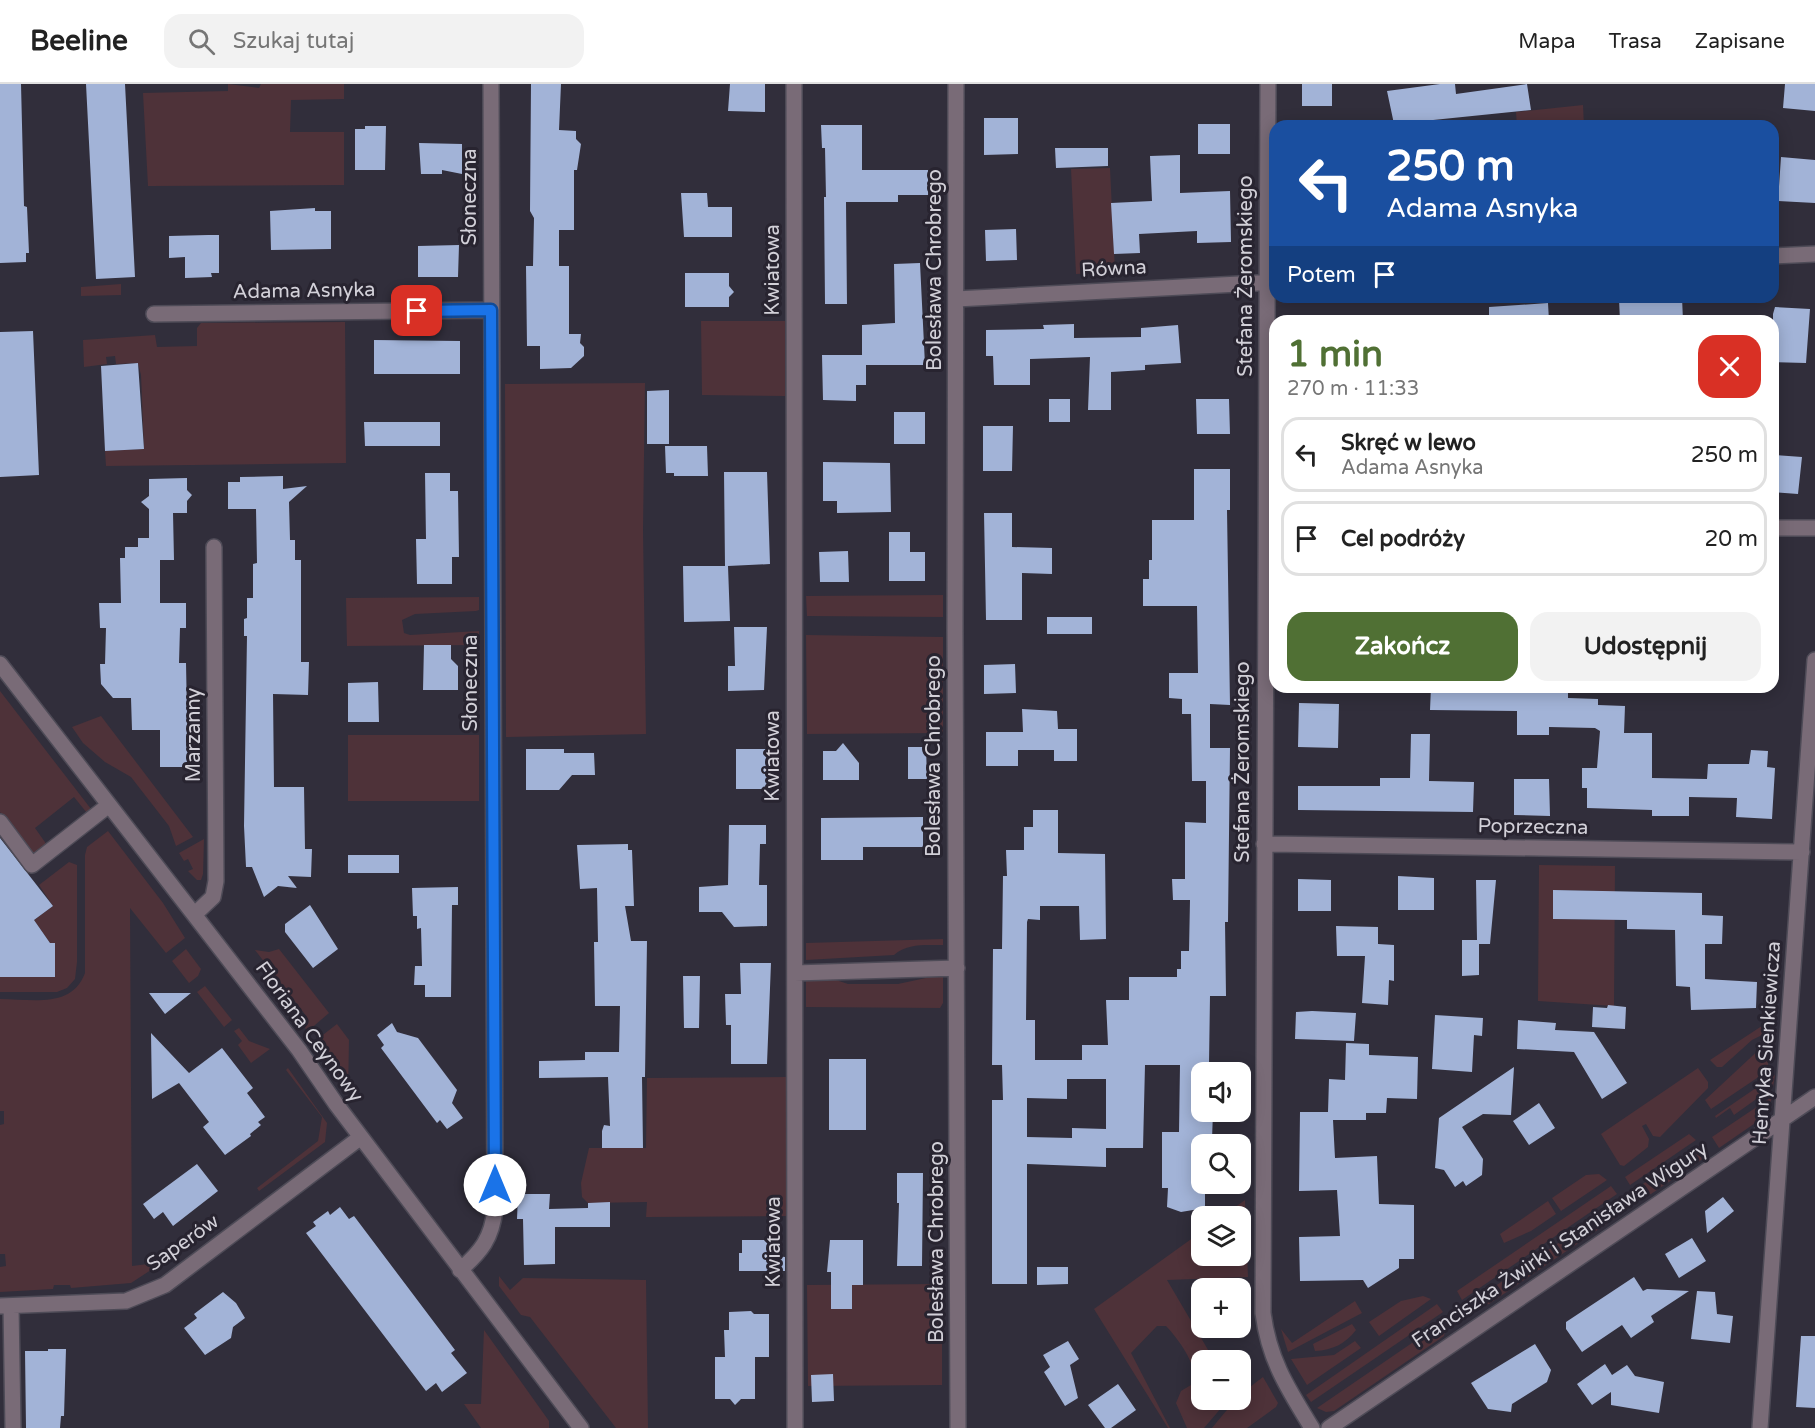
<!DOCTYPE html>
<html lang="pl">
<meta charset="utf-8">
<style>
body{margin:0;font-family:"Varela Round",sans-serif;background:#f2f2f2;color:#222;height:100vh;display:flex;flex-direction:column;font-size:22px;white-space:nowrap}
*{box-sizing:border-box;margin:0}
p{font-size:20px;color:#767676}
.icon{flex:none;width:33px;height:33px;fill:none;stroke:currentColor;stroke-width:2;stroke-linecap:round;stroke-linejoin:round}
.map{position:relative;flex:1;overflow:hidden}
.drawer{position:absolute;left:1269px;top:231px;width:510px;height:378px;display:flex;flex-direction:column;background:#fff;border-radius:18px;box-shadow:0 3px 15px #0003}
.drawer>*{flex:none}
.hud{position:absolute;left:1269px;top:36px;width:510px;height:183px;border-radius:18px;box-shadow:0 3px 15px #0003;background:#1a4fa0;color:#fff;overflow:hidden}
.controls{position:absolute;left:1191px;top:978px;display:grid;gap:12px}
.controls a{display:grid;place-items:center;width:60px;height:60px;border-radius:12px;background:#fff;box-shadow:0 3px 15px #0003;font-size:30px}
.pin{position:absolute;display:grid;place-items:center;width:51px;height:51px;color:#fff;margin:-26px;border-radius:12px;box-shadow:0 3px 9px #0006}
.me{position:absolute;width:66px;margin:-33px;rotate:0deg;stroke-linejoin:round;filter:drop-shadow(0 0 4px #0008)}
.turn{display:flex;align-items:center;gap:21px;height:126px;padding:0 18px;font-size:27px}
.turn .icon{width:78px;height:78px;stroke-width:2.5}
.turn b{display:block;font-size:42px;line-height:51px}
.then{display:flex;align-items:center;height:57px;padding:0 18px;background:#0003;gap:12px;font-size:22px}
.round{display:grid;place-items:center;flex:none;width:63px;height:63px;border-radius:18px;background:#f2f2f2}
.overview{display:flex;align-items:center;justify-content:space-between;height:102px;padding:0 18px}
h1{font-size:36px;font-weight:700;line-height:45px;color:#507034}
.button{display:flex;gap:12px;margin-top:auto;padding:12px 18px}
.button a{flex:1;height:69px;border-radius:18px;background:#507034;color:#fff;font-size:24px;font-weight:700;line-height:69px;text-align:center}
.button a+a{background:#f2f2f2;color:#222}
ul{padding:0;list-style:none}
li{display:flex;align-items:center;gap:18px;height:75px;margin:0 12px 9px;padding:0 6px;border:3px solid #e0e0e0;border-radius:18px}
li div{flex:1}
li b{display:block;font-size:22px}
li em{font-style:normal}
header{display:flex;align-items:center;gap:36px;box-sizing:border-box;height:84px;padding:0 30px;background:#fff;border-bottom:2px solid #e0e0e0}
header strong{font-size:28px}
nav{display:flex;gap:33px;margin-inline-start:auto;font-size:21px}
.search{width:420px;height:54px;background:#f2f2f2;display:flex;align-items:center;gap:15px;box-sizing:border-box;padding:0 21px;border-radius:18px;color:#767676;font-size:22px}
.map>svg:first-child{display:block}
</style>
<header>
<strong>Beeline</strong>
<div class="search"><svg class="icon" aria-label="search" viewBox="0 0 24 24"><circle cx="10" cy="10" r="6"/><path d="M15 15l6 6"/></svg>Szukaj tutaj</div>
<nav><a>Mapa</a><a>Trasa</a><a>Zapisane</a></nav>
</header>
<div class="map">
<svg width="1815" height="1344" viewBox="0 0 1815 1344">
<rect width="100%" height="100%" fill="#312e3b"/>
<path fill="#4e3239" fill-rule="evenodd" d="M228,0L259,4L261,0H344V15L291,16L290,48H344V101L148,102L143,9L228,7Z
M1583,21L1584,42H1517L1516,28Z
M1110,84L1115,188L1076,190L1071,85Z
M121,200V211L81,212V203Z
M701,237H785V312L702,311Z
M345,238L346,379L106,382L105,367L144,365L141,291L138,279L116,280L115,272L106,273L107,280L84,283L83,256L155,251L157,263L197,262V244L201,239Z
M645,299L643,446L646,650L506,653L505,300Z
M943,511V533L807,532L806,512Z
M479,513V526L476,527L415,530L402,536L404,549L410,551L479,547V561L347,562L346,514Z
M806,551L943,553V649L807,650Z
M0,607L91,725L87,729L74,713L35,744L47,761L37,768L31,769L0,728Z
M101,632L193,753L176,762L169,742L131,693L105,678L83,659L72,643Z
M348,651H479V717H348Z
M108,747L163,819L185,854L166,869L130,824L132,1182L156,1179L174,1166L177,1169L131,1199L71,1204L70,1201H54L53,1205L0,1208V1183L6,1182L5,1170H0V1041L4,1040V1027H0V915C31,915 72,925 85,889V771L87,763Z
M204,755L203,790L201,796H197L188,787L193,785L188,775L184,777L179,769Z
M69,778L77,781V878L75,895L67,904L57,908H0V893H55V860L50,859L34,836L53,822L39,801Z
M1539,781L1615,782L1614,922L1538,917ZM1553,806L1601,807L1600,836L1553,835Z
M943,855V861C926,861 907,859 894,871L806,876V859Z
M186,865L201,885L198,892L189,899L172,877Z
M279,865L329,929L308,947L305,944L307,933L255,866L269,868Z
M935,892H943V919L940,924L806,923V896L830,894L848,900H898Z
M205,902L232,936L224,943L197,908Z
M1771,936L1770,947L1752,956L1722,983H1717L1710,976Z
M337,940L349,956L348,1010L315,957Z
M239,944L249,957L270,965L251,979L238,961L242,957L234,947Z
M1763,962L1769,964L1768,981L1763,990L1711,1025L1705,1016Z
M288,984L327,1039L325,1058L259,1107L257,1104L318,1057L322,1033L286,986Z
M1698,984L1708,998V1004L1660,1053L1653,1052L1646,1040L1642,1042L1649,1055L1648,1063L1624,1082L1620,1081L1601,1050Z
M1775,991L1773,1003L1734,1031L1730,1024L1716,1034L1715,1032Z
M787,993L788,1132L646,1133L647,1118L588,1119L582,1113L581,1099L589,1064H646L647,994Z
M1773,1012L1764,1033L1719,1064L1712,1053Z
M1689,1050L1696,1056L1630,1101L1625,1093Z
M1700,1061L1707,1072L1651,1110L1640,1112L1634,1106Z
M1599,1090L1607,1096L1561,1127L1552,1114L1586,1091Z
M1611,1102L1617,1110L1462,1216L1457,1207Z
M1245,1116L1248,1193L1167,1196L1214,1276H1202V1316H1228L1204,1344H1187L1176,1319L1181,1307L1196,1298C1194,1277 1180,1257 1166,1242H1157L1131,1269L1170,1344H1168L1094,1225L1201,1148L1202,1172H1240V1132H1223Z
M1548,1117L1556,1130L1531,1147L1504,1159L1500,1150Z
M1620,1117L1622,1126L1618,1132L1489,1220L1477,1222L1469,1220Z
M499,1192L510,1206L523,1194L646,1196L648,1344H616L530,1233L521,1231L499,1202Z
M942,1200V1301L808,1302L807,1201Z
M1423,1212L1431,1215L1379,1252L1369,1238L1401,1217Z
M1355,1217L1362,1229L1288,1268L1281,1245L1292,1259Z
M1437,1220L1443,1228L1311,1318L1306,1311Z
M1447,1235L1444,1252L1334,1327L1326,1328L1317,1324Z
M1352,1240L1356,1246C1345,1260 1333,1266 1315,1267L1313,1260Z
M484,1246L549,1337V1344H481L464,1320H481Z
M1355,1257L1361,1264L1307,1301L1291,1275L1334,1271Z
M1263,1293L1278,1319L1276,1323L1247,1344H1212C1228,1324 1242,1308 1263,1293Z"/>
<path fill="#a2b3d7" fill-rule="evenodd" d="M0,0H21L24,122L27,123L29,169H26V178L0,179Z
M86,0H125L135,193L96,195Z
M531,0H561L559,46L576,47V55L581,60L577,86H574V146H559V182H569V250H581L580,259L584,263V272L571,284L540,285V262H527L526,182H533L534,134L530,127Z
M730,0H765V28L728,27Z
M1302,0H1332V22H1302Z
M1440,0H1455L1456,10L1527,0L1531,26L1394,40L1387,7Z
M1785,0H1815V27L1783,24Z
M984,34H1018V70L984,71Z
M1198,40H1230V70H1198Z
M821,41H862V86H928V111H898V118H846L847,220H825L824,113H826L825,64H822Z
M365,42H386L385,86H355V45H365Z
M419,59L462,60V90L442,86V90H421Z
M1055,64H1108V82L1056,84Z
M1180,71V109L1230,107L1231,158L1197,159V147L1139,150L1140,169L1114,170L1111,119L1152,117L1150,72Z
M1781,73L1815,76V119L1778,117Z
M681,109H707L708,123H732V153H684Z
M315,124V127H331V165L271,166L270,127Z
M1016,145L1017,176L986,177L985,146Z
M208,151H219V189H211L212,193L185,194V173L169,174V152Z
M459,161L458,193H418V162Z
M920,179L925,281H866V301H856V317L823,316L822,271H862V241L895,239L894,180Z
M685,189H729V202L734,208L729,213V223H685Z
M1682,213L1683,237H1620L1619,215Z
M1548,219L1549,237H1489V223Z
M1775,223L1810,225L1806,279L1773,278V230Z
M1074,240V254L1141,253V244L1178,241L1181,279L1145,281V286L1111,288V326H1088L1090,273L1030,275V301H994L993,272H986V246L1044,245L1043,241Z
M33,247L39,391L0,393V248Z
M374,256L460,257V290H374Z
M138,279L144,365L105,367L101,282Z
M669,306V360H647V307Z
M1049,315H1070V338H1049Z
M1196,315H1229L1230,350H1197Z
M894,328H925V360H894Z
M364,338H440V362H365Z
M983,342H1013L1012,387H983Z
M665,362H707L708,392H674V389H666Z
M1773,371L1802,373L1798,410L1773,408Z
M823,378L890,379L891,428L837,429V417H823Z
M1194,385H1230V426H1227L1230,621L1210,620V664H1230L1228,838H1225L1226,912H1210L1209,980H1202V1028H1213L1212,1055H1202V1100H1205V1124L1181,1128L1167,1123L1168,1104H1162V1048H1179L1180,981H1145L1143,1064H1106V1083L1027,1080V1200H992V1016H1003L1002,981H992L993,865H1002L1003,792H1007L1006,766H1024V743H1033V726H1058V769L1105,770L1106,855L1080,856L1079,822H1040V836L1028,835L1027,838L1026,936H1035V976H1082V961H1108L1106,916H1129V893H1177V885H1181V867H1189L1190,816H1173L1172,795H1185V738L1206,739V697H1192L1191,630H1182V615L1169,614V589H1198L1197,522H1143V495H1149V476H1152V436H1194ZM1067,995H1106V1045L1072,1044V1054L1027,1053V1014L1067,1015Z
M724,388H767L770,480L728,482L730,537L684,538L683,482H725Z
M425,389H450V407H458L459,473H452V500H417L416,455H426Z
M283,392V405L307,402L289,418L290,456H295V476H301V578H309L308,611L273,610L274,703H304L305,765H312L311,793L288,792L297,804L278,802L264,813L252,783H246L244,742L247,552H244V535L247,534V514H253V480L257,479L256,425H228V398H240V393Z
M187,394V406L192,411L187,417V429H173L174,476H160V519H186V544H180L179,579H186L188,683H160V646H132L131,614H113L101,600L100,580H105L106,544H100L99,519H121L120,474H125V463H138V454H149V425L141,418L149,412V395Z
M984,429H1012V463L1052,464V490L1022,489V536H986Z
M889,448H910V468H925V497H889Z
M848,467L849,498H820L819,468Z
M1047,533H1092V550H1047Z
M734,543H767L764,606L728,607V582H735Z
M424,561H451V575L458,582V606H423Z
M1015,580L1016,609L984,610V581Z
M378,598L379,638H348V599Z
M1431,603H1568V614L1598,615V621L1625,622L1624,649H1652V694L1707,695L1708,680H1749L1751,666L1768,667L1767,683L1775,684L1772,735L1736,733L1737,714L1689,713V732H1652V726L1587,724V704H1582V684H1597L1600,647L1595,644L1549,643V651H1517V627L1430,626Z
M1299,619L1339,620L1338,664L1298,663Z
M1022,625L1057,627L1058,645H1077V677H1054V666H1018V682H986V648H1023Z
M1411,650H1430L1429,697L1474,698L1473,728L1298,726V702H1380V694H1410Z
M843,659L859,679V696H823V667H836Z
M908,663H926L927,695H908Z
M526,665H564V669H594L595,691H572L559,706H526Z
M736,665H769V705H736Z
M1514,695H1549L1550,732L1514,731Z
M923,733V763H863V776H821V734Z
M729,741H766V760H760L759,801H767V842L734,843L722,828H699V803L728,801Z
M0,754L53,822L34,836L50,859H55V893H0Z
M628,760V766H632L634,822H625L631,857H647L645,993H642L643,1064H602V1047L604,1041L610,1042L608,993L539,994V977L585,976V968H619L620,922H595L594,858H598L597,804L580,805L577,761Z
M348,771H399V789H348Z
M1398,792L1434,794V826H1398Z
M1298,795L1331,796V827H1298Z
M1476,796H1496L1490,860H1479V891L1462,892V856H1477Z
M458,803V821H452L451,913H425V901H414L415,882H422L421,844L417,845V832H413L412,804Z
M1553,806L1702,809V831L1723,832L1722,860H1705V895L1757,898L1756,924L1691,926L1690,903L1676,902L1675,846L1627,845V836L1553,835Z
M310,821L338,865L313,884L285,848V840Z
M1336,842L1378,843V860L1394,861V897L1389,896L1388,921L1362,919L1365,872H1337Z
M740,879H771L767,980H731V941H726L725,910H741Z
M683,892H700L699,944H684Z
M149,909H191L165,930Z
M1608,921L1626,923L1625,945L1592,943L1593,923L1607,924Z
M1312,927L1356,929L1354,957L1295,955L1296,928Z
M1435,931L1483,934L1482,952L1474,951L1472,988L1432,985Z
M1518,936L1556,939L1555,946L1594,948L1627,999L1602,1015L1574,968L1517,965Z
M392,939L397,948L418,954L457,1006L452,1019L463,1034L447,1045L440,1036L437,1039L381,964L384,961L377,951Z
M151,949L189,989L222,964L253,1004L247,1009L265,1033L258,1038L261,1041L250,1050L251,1052L225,1071L203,1043L209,1038L179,999L152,1015Z
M1346,959L1369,960V971L1418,973L1417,1015L1387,1014L1386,1029H1366V1036H1333L1335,1074L1377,1072L1379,1120L1414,1121V1175H1399V1184L1368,1204L1363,1196L1300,1197L1299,1153L1340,1152L1337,1106L1299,1107L1300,1028H1328L1329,995L1345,996Z
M829,975H866V1046H829Z
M1514,983L1511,1031L1483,1030L1462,1043L1483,1075L1482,1091L1466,1102L1463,1097L1455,1103L1444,1086L1435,1084L1439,1034Z
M1539,1019L1555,1044L1529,1061L1513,1037Z
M197,1080L218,1107L173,1142L163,1128L154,1135L143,1120Z
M897,1089H923L922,1182H897L899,1119H897Z
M518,1110H550L549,1125L588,1124V1119L610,1118V1143H555V1180L524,1181L523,1135H517Z
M1723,1113L1734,1127L1707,1149L1705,1127Z
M340,1123L349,1135L354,1132L455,1266L451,1269L467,1289L442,1308L436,1299L426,1307L306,1149L316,1142L313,1138L328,1127L330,1131Z
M1692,1154L1706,1177L1679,1194L1665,1170Z
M742,1156H768V1171L785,1173V1187H739V1169H742Z
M830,1156H863V1201H852V1225H831V1188H827Z
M1037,1183H1068V1200L1037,1201Z
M1634,1193L1643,1207L1647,1205L1689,1207L1651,1232L1654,1238L1631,1254L1622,1241L1582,1268L1566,1245V1238Z
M1697,1207L1715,1208L1717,1230L1733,1232L1730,1259L1691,1255Z
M223,1208L236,1219L245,1234L233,1243L231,1254L205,1271L184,1244L197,1234L194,1230Z
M751,1227L754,1230H769V1273H755V1315H741L735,1321L730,1315H715V1273H725L724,1246H729V1228Z
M1801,1252H1815V1324L1796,1323Z
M1068,1257L1079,1275L1070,1281L1078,1314L1065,1322L1044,1288L1050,1283L1043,1271Z
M1535,1260L1551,1286L1547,1298L1512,1320L1511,1328L1488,1325L1471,1299Z
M48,1265H66L64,1332H61L60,1344H26L25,1267H48Z
M1605,1280L1612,1291L1627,1281L1635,1292L1664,1298L1659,1329L1611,1321V1308L1592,1321L1577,1300Z
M833,1290L834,1317L812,1318L811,1291Z
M1118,1300L1136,1326L1111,1344H1105L1088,1321Z"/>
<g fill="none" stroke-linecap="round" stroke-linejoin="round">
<defs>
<path id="minor" d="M794,0L795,1344
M956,0L955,548L958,1344
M1268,0L1263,1229C1269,1276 1288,1305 1312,1344
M1773,172L1815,170
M956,215L1275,198
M154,230L491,226
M1773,444H1815
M0,580L299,966L336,1020L581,1344
M0,738L32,781L109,721
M1264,760L1802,768
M195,830L213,813L216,797L214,463
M795,889L957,884
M460,1186C481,1168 492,1154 495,1125L491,0
M0,1222L126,1217L165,1201L361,1053
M11,1222L13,1344
M1329,1344L1815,1013
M1760,1344L1815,576"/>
</defs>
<use href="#minor" stroke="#4e4b57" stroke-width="18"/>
<use href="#minor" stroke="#796b77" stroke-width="15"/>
</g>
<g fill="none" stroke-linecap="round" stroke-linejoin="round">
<defs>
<path id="route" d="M417,227L491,226L495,1101"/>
</defs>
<use href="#route" stroke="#114b97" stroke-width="15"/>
<use href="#route" stroke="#1a73e8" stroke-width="10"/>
</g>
<g text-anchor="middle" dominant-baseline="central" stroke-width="6" stroke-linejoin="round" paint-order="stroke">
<g font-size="20" fill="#d2d0d8" stroke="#282430">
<text transform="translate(470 113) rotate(-90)">Słoneczna</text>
<text transform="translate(1114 185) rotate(-3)">Równa</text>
<text transform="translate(773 186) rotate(-90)">Kwiatowa</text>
<text transform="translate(935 186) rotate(-90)">Bolesława Chrobrego</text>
<text transform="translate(1246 192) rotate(-90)">Stefana Żeromskiego</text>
<text transform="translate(304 207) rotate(-1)">Adama Asnyka</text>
<text transform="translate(471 599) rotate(-90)">Słoneczna</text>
<text transform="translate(194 651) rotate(-90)">Marzanny</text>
<text transform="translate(773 672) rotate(-90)">Kwiatowa</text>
<text transform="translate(934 672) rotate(-90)">Bolesława Chrobrego</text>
<text transform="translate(1243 678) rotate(-90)">Stefana Żeromskiego</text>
<text transform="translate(1533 743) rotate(1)">Poprzeczna</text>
<text transform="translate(309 948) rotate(54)">Floriana Ceynowy</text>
<text transform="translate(1767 959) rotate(-86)">Henryka Sienkiewicza</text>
<text transform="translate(774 1158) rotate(-90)">Kwiatowa</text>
<text transform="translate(937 1158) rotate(-90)">Bolesława Chrobrego</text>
<text transform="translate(183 1159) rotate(-35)">Saperów</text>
<text transform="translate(1560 1161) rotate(-34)">Franciszka Żwirki i Stanisława Wigury</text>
</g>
</g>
</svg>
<div class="controls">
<a><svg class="icon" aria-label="sound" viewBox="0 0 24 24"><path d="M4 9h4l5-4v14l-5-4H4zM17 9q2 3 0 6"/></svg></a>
<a><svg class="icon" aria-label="search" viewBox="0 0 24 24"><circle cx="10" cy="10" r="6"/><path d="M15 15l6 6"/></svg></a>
<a><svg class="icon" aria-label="layers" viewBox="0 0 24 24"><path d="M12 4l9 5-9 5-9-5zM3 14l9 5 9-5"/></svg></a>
<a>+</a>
<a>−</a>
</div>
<div class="pin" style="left:417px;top:227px;background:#d93025"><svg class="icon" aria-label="arrive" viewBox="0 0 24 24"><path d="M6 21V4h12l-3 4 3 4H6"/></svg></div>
<svg class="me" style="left:495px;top:1101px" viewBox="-20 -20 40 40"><circle r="19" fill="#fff"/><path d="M0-13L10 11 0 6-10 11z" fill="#1a73e8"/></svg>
<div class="hud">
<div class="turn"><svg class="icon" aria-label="left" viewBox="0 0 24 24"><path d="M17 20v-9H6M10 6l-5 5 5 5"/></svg><div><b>250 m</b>Adama Asnyka</div></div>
<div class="then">Potem<svg class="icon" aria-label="arrive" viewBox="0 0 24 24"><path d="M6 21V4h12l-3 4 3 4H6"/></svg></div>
</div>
<section class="drawer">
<div class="overview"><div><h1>1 min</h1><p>270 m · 11:33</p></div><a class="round" style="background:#d93025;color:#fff"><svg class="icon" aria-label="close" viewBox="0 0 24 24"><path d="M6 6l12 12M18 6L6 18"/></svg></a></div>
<ul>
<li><svg class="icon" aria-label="left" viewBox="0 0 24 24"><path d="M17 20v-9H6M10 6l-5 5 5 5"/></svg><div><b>Skręć w lewo</b><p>Adama Asnyka</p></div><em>250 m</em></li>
<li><svg class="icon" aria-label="arrive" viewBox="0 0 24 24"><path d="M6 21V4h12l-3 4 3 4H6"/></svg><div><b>Cel podróży</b></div><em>20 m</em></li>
</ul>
<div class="button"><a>Zakończ</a><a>Udostępnij</a></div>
</section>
</div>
